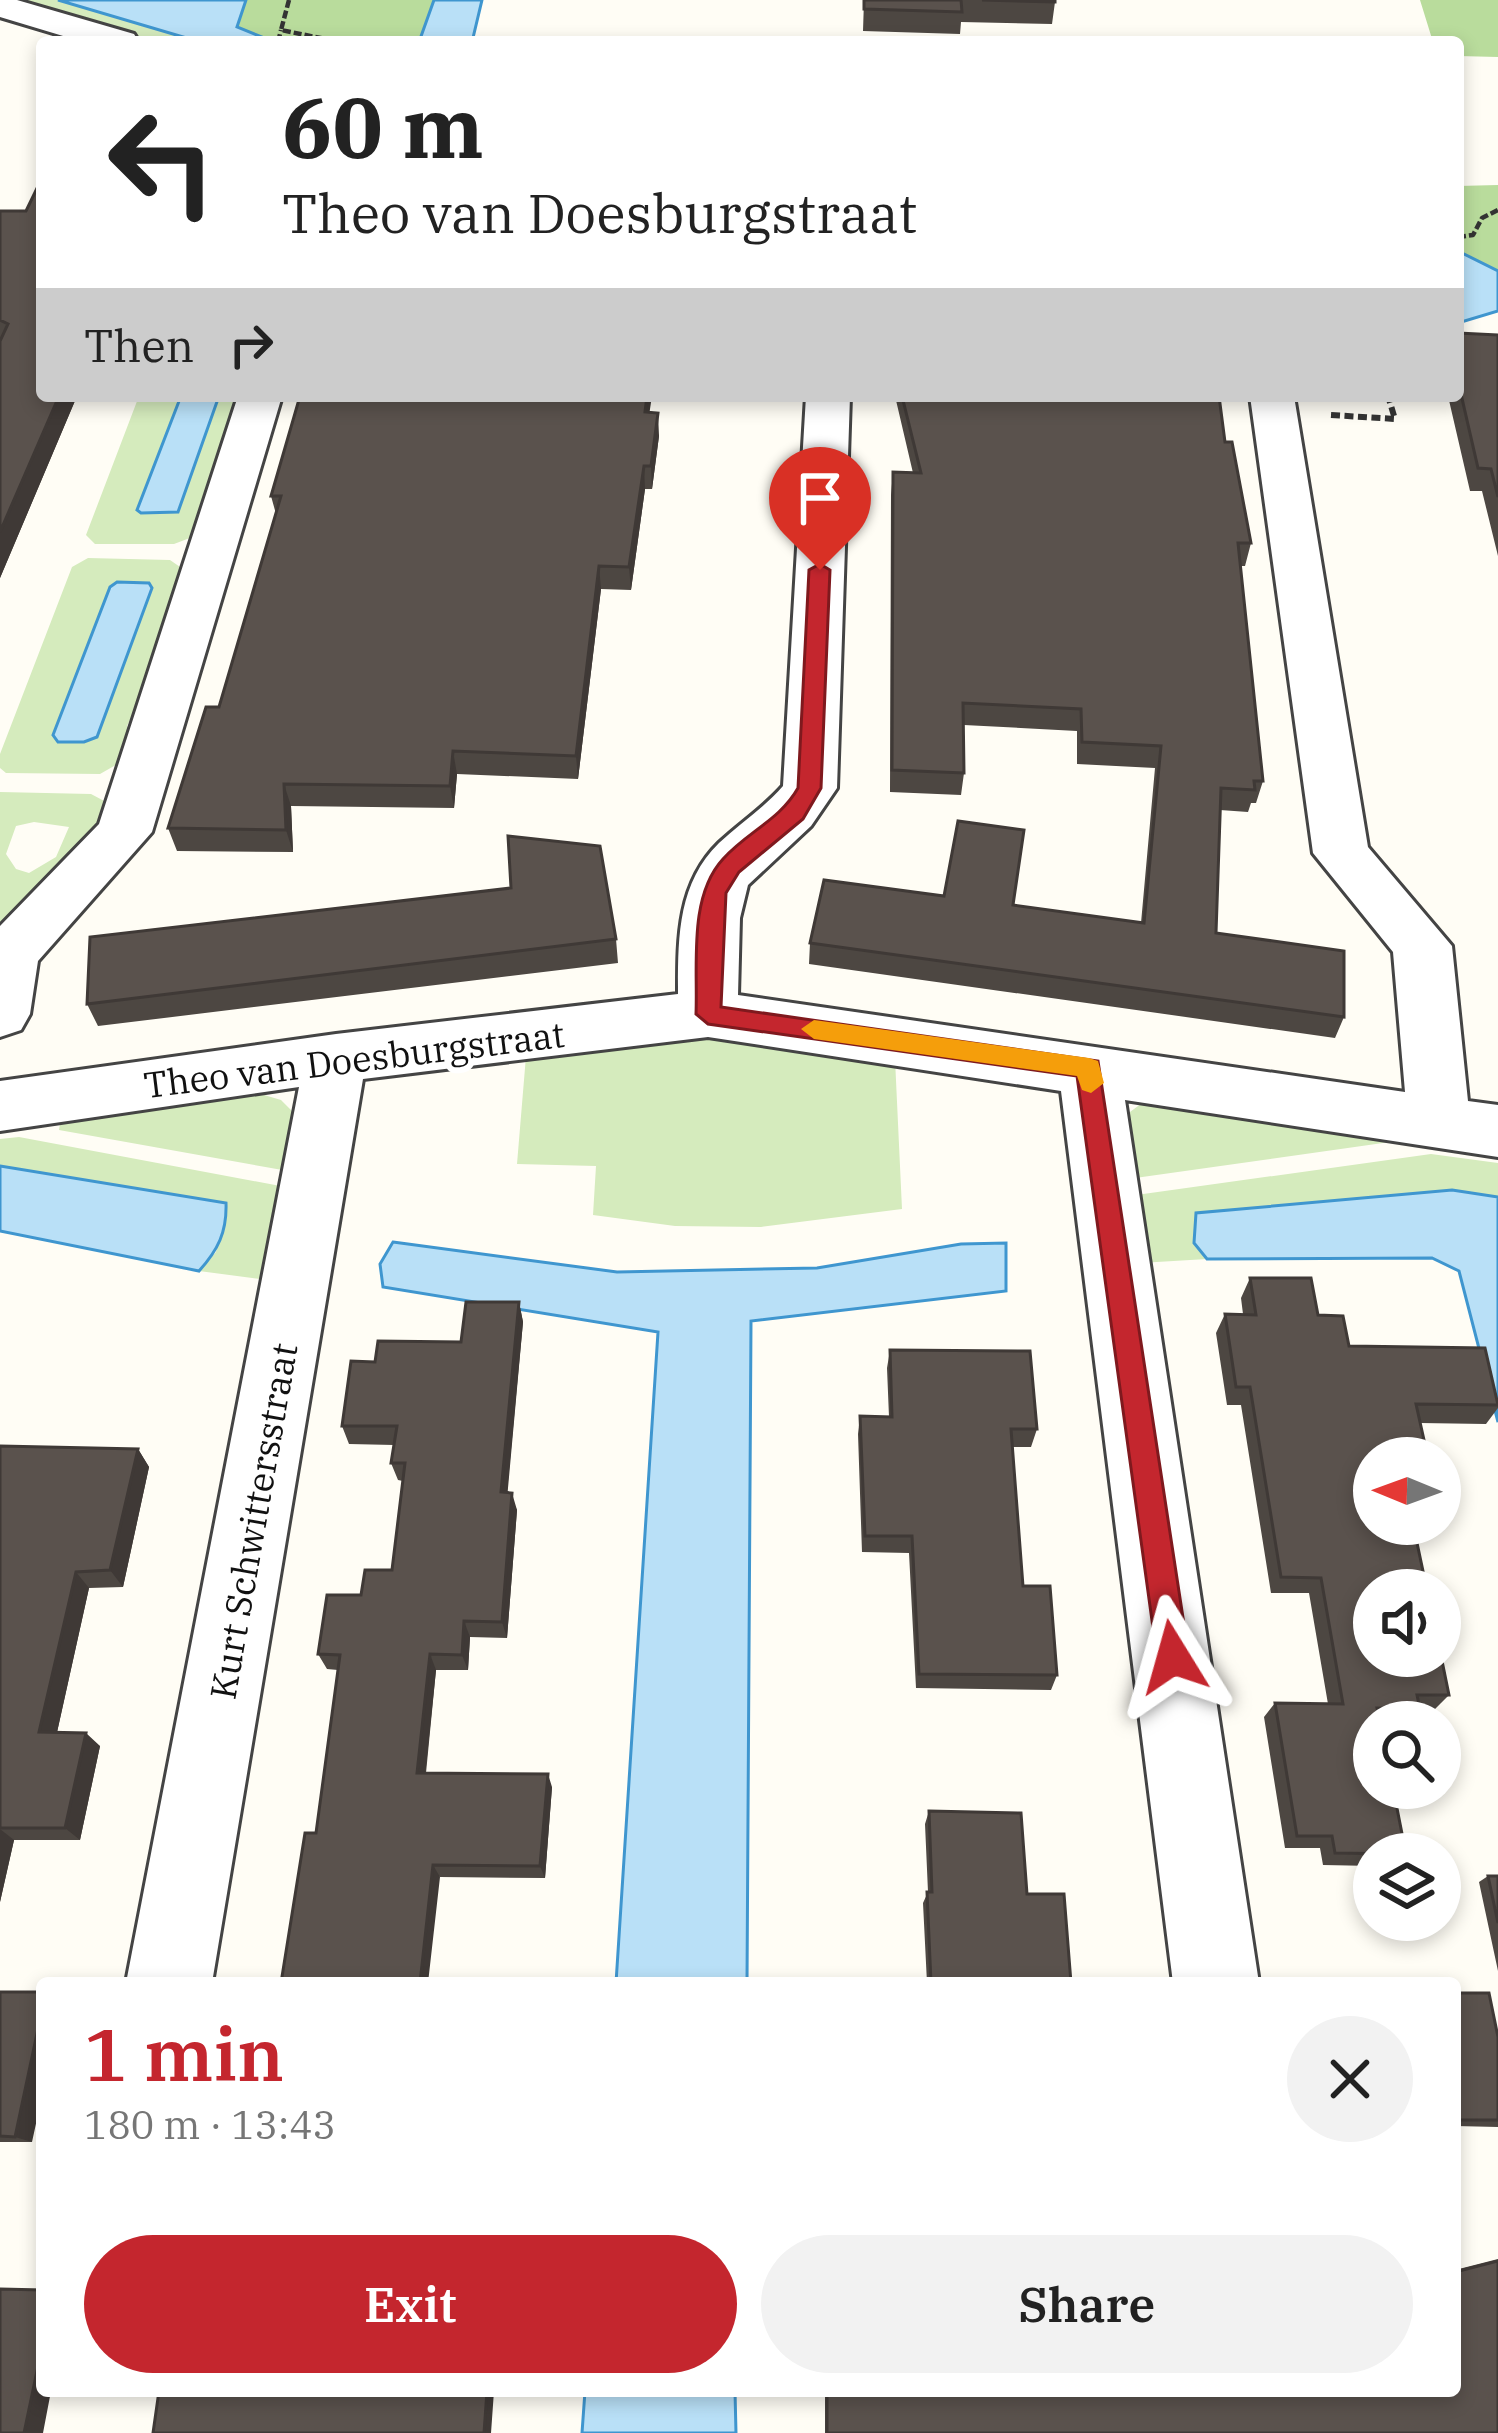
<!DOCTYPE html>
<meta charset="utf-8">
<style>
body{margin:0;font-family:"IBM Plex Serif",serif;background:#f2f2f2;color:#222;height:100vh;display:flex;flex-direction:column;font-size:45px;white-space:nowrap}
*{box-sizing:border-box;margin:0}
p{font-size:39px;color:#767676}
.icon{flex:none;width:66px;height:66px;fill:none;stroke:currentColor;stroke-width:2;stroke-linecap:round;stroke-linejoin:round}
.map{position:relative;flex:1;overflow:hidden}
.sheet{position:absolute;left:36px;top:1977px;width:1425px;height:420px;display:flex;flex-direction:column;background:#fff;border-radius:12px;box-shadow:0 6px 18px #0003}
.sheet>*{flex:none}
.hud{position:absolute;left:36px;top:36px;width:1428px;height:366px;border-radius:12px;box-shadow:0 6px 18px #0003;background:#fff;color:#222;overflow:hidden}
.needle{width:78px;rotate:271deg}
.controls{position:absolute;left:1353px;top:1437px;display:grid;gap:24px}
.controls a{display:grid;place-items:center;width:108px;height:108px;border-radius:50%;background:#fff;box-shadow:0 6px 18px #0003;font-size:60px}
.pin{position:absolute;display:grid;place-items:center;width:102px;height:102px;color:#fff;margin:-123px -51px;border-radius:50% 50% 50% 0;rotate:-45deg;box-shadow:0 0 12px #0007}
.pin .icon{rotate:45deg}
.me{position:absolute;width:132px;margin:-66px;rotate:352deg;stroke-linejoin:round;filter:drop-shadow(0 0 9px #0008)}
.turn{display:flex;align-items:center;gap:42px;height:252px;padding:0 48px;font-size:54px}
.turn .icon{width:156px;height:156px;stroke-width:2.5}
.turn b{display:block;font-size:84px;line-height:102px}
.then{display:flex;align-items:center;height:114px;padding:0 48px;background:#0003;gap:24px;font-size:45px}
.round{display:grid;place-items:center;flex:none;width:126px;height:126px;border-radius:63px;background:#f2f2f2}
.summary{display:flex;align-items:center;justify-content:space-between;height:204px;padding:0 48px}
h1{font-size:72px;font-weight:600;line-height:90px;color:#c4262e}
.primary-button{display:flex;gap:24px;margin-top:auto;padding:24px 48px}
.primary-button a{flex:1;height:138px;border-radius:72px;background:#c4262e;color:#fff;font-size:48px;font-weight:600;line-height:138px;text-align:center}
.primary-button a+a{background:#f2f2f2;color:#222}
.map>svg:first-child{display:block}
</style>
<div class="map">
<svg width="1498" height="2433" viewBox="0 0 1498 2433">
<rect width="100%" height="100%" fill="#fffdf5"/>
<path fill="#d5ebbd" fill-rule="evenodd" d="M0,0H58L200,42H144Z
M139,396H181L137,509L141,513L178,511L219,396H241L233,406L195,536L174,544H95L86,535Z
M88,558L170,560L183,569L146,686L127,726L130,731L121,762L100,774L6,773L0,768V754L72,567Z
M0,792L91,794L108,803L100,828L8,928L0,922ZM34,822L69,827L56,857L29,873L16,869L6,854L16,826Z
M676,1037L749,1040L895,1059L902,1209L761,1227L675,1226L593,1215L596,1166L517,1164L526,1056Z
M251,1091L281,1100L295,1114L288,1171L59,1130L61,1117Z
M1164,1098L1387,1131L1390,1142L1128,1179L1126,1115L1142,1103Z
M19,1137L291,1188L268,1280L199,1271L216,1252L225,1203L0,1166V1139Z
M1431,1154L1498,1163V1197L1452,1190L1196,1213L1194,1243L1207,1259L1140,1263L1129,1196Z"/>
<path fill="#b9dc9c" d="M246,0H434L419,42H274L237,27Z
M1420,0H1498V57L1458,56V42H1433Z
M1498,185V271L1458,251V186Z"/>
<path fill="#b9e0f7" stroke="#3f96cf" stroke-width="3" d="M58,0H246L237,27L274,42H200Z
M434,0H482L472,42H419Z
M1458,251L1498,271V311L1458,323Z
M181,396H219L178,512L141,513L137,510Z
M117,582L149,583L152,588L97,737L84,742H58L53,735L110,587Z
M0,1166L226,1203C227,1232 218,1250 199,1271L0,1231Z
M1452,1190L1498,1197V1422L1459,1271L1432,1258L1207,1259L1194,1243L1196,1213Z
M393,1242L617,1272L817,1268L961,1244L1006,1243V1291L751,1321L747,1983H616L658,1332L383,1287L380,1264Z
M585,2391H735L736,2433H582Z"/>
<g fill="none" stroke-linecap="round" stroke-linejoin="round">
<defs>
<path id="street" d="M0,0H17L134,34L139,42H83L0,17Z
M238,396H282L152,832L38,961L30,1014L21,1030L0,1037V926L99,824Z
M806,396H850L837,788L811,826L748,885L740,918L738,995L1405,1092L1393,952L1313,853L1250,396H1294L1368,847L1452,946L1468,1101L1498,1105V1157L1125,1100L1259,1983H1173L1061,1091L708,1037L363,1079L212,1983H126L299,1087L0,1131V1081L336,1034L678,994C678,940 677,884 719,843C740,823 764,808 783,786Z"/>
</defs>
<use href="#street" stroke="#444" stroke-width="6"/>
<path stroke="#333" stroke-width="4.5" stroke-dasharray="8 3" stroke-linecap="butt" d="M289,0L281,30L340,42
M278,42L281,30
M1458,237L1473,235L1482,218L1498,210"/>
<path stroke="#333" stroke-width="6" stroke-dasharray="9 4.5" stroke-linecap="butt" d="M1331,415L1395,419L1388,396"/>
<use href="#street" fill="#fff" fill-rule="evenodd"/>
</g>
<path fill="#4d4742" d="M864,0H1055V2L1052,24L961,22L960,34L863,31Z
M0,211L77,396L0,578Z
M1458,333L1498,335V556L1482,491H1470L1448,396H1458Z
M895,396H1219L1225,442L1251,543L1245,566H1240L1263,781L1256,803H1251L1248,812L1220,810L1216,933L1344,1017L1335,1038L809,964L810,943L1013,905L1141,923L1155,768L1077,764V731L964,725V773L961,795L890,792L891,495L893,472L913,473Z
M650,413L659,436L652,489H645L631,590L601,589L578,779L457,774L454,808L291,806L293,852L177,851L168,828L219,707L276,514L271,496Z
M511,888L616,939L618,963L98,1026L87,1004Z
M1250,1278L1318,1315L1349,1346L1498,1399V1408L1486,1424L1420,1423L1374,1524H1439L1428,1538H1416L1449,1695L1435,1709H1420L1407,1722H1374V1866L1323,1865L1320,1848H1285L1264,1717L1275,1703L1328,1704L1309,1593H1271L1241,1405H1227L1216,1333L1225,1314H1243L1241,1298Z
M519,1302L523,1322L507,1492L517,1510L507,1638L470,1637L468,1670H436L426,1773L552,1787L545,1878L440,1877L316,1833L338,1670L327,1669L318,1654L361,1595L392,1570L403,1481L398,1480L391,1463L394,1445L349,1444L342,1426L375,1362L461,1342Z
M890,1350L1037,1429L1031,1447H1012L1023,1586L1057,1675L1051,1690L916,1688L909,1553L862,1552L858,1434L860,1416L889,1417L887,1368Z
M0,1446L138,1449L149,1467L123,1587L89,1588L57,1732L100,1746L80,1840H14L0,1902Z
M929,1811L1027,1894L1071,1983H927L923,1903L928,1892L925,1824Z
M1488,1876H1498V1971L1479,1882Z
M0,1992L32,2142H0Z
M1455,1993L1498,2037V2127L1455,2126Z
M1498,2259V2433H825V2391H1455V2270Z"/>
<path fill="#3f3936" d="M59,396H77L0,578V532Z
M647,396H652L646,435L645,412Z
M658,413L659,436L652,489L651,466Z
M644,466L645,489L631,590L629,567Z
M599,566L601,589L578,779L576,756Z
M453,751L457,774L454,808L450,786Z
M284,784L291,806L293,852L286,830Z
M519,1302L523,1322L506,1510L501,1492Z
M138,1449L149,1467L123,1587L110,1570Z
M512,1493L517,1510L507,1638L502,1622Z
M76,1572L89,1588L54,1746L39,1732Z
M464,1621L470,1637L468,1670L462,1655Z
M430,1654L436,1670L424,1786L417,1773Z
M86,1733L100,1746L80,1840L65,1828Z
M548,1774L552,1787L545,1878L540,1866Z
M0,1829L14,1840L0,1902Z
M433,1865L440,1877L428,1983H420Z
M42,2010V2096L32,2142L15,2137Z
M42,2347V2391H51L43,2433H24Z
M487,2391H494L491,2433H484Z"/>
<path fill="#5a524d" stroke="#3f3936" stroke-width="3" d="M864,0H961L962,12L864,9Z
M982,0H1055V2Z
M42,178V396H59L0,532V341L8,324L0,320V211H26Z
M1458,333L1498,335V497L1491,469L1478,468L1458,381Z
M300,396H647L645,412L658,413L651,466H644L629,567L599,566L576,756L453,751L450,786L284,784L286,830L168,828L206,707H219L281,496H271Z
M902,396H1219L1225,442H1232L1251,543H1238L1263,781H1254L1255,790L1221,788L1216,933L1344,951V1017L810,943L824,880L944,896L958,821L1024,830L1013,905L1144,923L1161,746L1082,742L1081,709L963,703L964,773L892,770L893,472L921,473Z
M508,836L600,846L616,939L87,1004L90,937L511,888Z
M1250,1278H1311L1318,1315L1343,1316L1349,1346L1485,1348L1498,1405L1416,1404L1428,1458H1374V1524H1413L1427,1590H1374V1656H1440V1651L1449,1695H1417L1420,1709L1377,1708L1380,1722H1374V1788H1393L1406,1854L1335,1853L1332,1836H1297L1275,1703L1343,1704L1321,1578L1281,1577L1250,1387H1236L1225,1314L1256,1315Z
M466,1302H519L501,1492L512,1493L502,1622L464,1621L462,1655L430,1654L417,1773L548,1774L540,1866L433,1865L420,1983H281L305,1833H316L340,1655L318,1654L327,1595H361L365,1570H392L405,1463H391L397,1426H342L351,1361L375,1362L378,1341L461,1342Z
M890,1350L1030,1351L1037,1429H1011L1023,1586H1050L1057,1675L919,1674L912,1536H865L860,1416L892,1417Z
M0,1446L138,1449L110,1570L76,1572L39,1732L86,1733L65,1828H0Z
M929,1811L1021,1813L1027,1894H1064L1071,1983H931L927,1892H932Z
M1488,1876H1498V1923Z
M0,1992H42V2010L15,2137L0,2136Z
M1455,1993H1489L1498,2037V2120H1455Z
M1498,2261V2433H827V2391H1455V2272Z
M0,2289L42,2290V2347L24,2433H0Z
M159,2391H487L484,2433H153Z"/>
<path fill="#c4262e" stroke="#7f191e" stroke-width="3" d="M820,564L830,570L821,788L803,819L739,872L726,893L721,1007L1098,1061L1189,1657L1184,1668L1173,1673L1161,1668L1157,1657L1077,1076L708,1024L696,1014C698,966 688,897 723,859C747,832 780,820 798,788L809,570Z"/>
<path fill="#f59e0b" d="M814,1020L1089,1058L1098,1061L1104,1083L1091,1093L1082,1090L1077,1076L814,1039L801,1029Z"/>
<g text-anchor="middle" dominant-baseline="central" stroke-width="12" stroke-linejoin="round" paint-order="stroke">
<g font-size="36" fill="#111" stroke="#fff">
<text transform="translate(354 1059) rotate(-7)">Theo van Doesburgstraat</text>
<text transform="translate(253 1521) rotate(-80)">Kurt Schwittersstraat</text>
</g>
</g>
</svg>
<div class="controls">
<a><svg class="needle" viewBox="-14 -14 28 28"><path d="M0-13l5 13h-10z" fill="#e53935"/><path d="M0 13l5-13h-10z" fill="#767676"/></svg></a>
<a><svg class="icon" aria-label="sound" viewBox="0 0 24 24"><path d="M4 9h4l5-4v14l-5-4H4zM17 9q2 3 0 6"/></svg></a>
<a><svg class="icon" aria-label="search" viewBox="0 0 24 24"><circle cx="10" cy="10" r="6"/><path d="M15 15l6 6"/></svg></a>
<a><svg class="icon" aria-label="layers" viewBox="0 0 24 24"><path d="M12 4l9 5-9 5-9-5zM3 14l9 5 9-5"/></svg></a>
</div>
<div class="pin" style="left:820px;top:570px;background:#d93025"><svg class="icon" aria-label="arrive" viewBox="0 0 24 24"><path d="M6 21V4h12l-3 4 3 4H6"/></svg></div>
<svg class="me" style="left:1173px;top:1657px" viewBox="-20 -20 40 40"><path d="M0-17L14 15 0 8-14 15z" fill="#c4262e" stroke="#fff" stroke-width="4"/></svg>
<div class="hud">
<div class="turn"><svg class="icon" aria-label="left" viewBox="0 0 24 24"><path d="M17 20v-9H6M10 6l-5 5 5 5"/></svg><div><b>60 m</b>Theo van Doesburgstraat</div></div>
<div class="then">Then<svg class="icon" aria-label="right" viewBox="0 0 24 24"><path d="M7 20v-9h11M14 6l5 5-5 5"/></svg></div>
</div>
<section class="sheet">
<div class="summary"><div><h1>1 min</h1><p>180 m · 13:43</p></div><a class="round"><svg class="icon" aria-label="close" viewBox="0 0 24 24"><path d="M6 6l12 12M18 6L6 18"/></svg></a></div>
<div class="primary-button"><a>Exit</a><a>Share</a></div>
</section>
</div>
